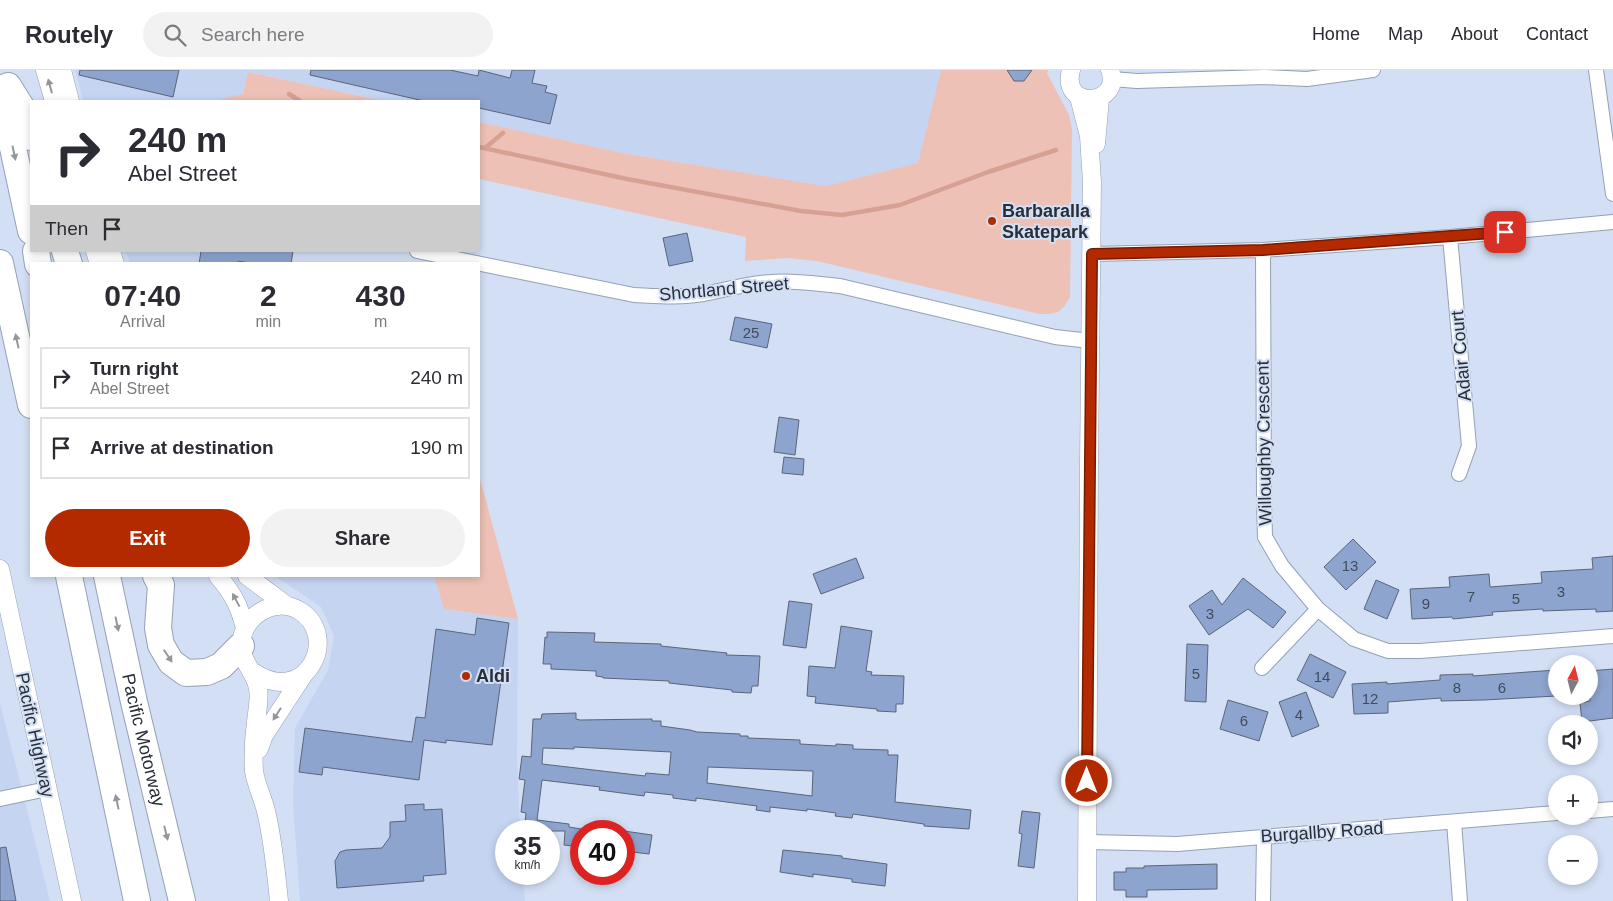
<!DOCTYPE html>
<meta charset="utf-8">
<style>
body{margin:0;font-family:Arial,sans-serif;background:#f2f2f3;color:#2b2b33;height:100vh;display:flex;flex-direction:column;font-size:19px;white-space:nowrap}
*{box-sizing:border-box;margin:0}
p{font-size:16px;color:#7c7c81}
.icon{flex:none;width:28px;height:28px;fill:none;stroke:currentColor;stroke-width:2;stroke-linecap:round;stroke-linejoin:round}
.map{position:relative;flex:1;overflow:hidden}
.sheet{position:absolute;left:30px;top:192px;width:450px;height:315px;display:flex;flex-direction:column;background:#fff;border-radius:0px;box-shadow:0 2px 8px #0003}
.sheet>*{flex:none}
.guide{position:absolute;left:30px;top:30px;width:450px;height:152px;border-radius:0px;box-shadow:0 2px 8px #0003;background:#fff;color:#2b2b33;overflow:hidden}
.needle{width:32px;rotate:7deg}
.tools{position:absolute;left:1548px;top:585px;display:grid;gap:10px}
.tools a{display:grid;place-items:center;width:50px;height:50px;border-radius:50%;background:#fff;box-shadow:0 2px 8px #0003;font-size:25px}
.speed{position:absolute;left:495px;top:750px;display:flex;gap:10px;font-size:25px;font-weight:700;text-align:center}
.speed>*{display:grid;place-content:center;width:65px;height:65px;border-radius:50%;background:#fff;box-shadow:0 2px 8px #0003;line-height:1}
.speed small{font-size:12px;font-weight:400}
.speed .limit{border:8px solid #d22;background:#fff;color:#111}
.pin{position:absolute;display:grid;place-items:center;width:42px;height:42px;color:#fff;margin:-21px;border-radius:10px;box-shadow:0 2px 8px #0006}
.me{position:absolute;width:55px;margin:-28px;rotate:0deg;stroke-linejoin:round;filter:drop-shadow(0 0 4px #0008)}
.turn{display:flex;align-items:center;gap:18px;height:105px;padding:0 15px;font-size:22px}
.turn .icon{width:65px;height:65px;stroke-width:2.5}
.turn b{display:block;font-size:35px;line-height:42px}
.then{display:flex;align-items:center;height:48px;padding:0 15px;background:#0003;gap:10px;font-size:19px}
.eta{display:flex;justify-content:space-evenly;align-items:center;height:85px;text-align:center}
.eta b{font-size:30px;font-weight:800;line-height:35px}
.action{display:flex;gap:10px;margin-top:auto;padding:10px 15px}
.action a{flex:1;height:58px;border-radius:30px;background:#b42a00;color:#fff;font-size:20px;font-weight:800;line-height:58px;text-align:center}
.action a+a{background:#f2f2f3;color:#2b2b33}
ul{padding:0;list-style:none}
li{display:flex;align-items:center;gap:15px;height:62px;margin:0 10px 8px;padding:0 5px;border:2px solid #e1e1e2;border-radius:0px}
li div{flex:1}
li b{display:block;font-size:19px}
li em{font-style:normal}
header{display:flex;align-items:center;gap:30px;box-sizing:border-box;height:70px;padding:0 25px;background:#fff;border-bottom:1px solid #e1e1e2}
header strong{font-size:24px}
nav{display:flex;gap:28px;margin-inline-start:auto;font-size:18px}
.search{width:350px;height:45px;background:#f2f2f3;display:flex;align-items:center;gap:12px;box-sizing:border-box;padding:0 18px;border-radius:28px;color:#7c7c81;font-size:19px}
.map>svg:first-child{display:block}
</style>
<header>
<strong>Routely</strong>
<div class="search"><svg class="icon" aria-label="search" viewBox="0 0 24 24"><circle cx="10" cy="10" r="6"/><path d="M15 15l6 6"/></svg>Search here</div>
<nav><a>Home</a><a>Map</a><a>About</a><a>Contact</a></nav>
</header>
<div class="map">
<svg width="1613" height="831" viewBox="0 0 1613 831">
<rect width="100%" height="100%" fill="#d3dff5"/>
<path fill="#c5d5f1" d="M75,0H941L918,93L826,116L628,84L479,52V31H384L249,2L243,24L213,31H83Z
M126,181H200L198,194H130Z
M275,506H434L444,539L518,549L517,686L520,761H506V804H523L525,831H300L293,734L295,658L328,600L334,566L321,537Z
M0,633L33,763L50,831H0Z"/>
<path fill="#edc1b6" d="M941,0H1048L1047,3L1069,45L1072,59L1070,227C1062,242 1058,244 1040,244L817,191L788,188L745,191L746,167L479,109V52L628,84L826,116L918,93Z
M248,2L384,31H213L243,24Z
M479,405L518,549L444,539L434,506H479Z"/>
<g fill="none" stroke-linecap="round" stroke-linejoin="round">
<path stroke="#d6a193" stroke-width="4.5" d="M289,24L300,31
M479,77L627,109L801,141L842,145L900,135L988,102L1056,80
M485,78L503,63"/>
</g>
<path fill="#8da4ce" stroke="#5a6578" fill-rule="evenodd" d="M80,0H179L173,27L79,5Z
M311,0H450L478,6L479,0L510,8L512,0H535L532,13L547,16L545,22L557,25L550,54L479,38V31H424L310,5Z
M1007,0H1032L1024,11H1014Z
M687,163L693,191L669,196L663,168Z
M201,181H293L291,194H255L238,191L237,194H199Z
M735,247L772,254L767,278L730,270Z
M779,347L799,350L795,385L774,382Z
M784,387L804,389L803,405L782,403Z
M1353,469L1376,492L1346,520L1324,497Z
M1613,486V541L1596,542V539L1543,541V539L1492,542L1493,545L1453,549L1452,547L1412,549L1410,519L1450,517L1449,507L1489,504L1490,517L1542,513L1541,502L1593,499L1592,488Z
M856,488L864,508L821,524L813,504Z
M1243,508L1286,542L1273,558L1248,539L1209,565L1189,536L1212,520L1222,535Z
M1376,510L1399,520L1387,549L1364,539Z
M789,531L812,534L806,578L783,575Z
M477,548L509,553L492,675L446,670V673L424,670L419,710L323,697L322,705L299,702L305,658L412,672L416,647L425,648L436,559L475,565Z
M841,556L872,561L866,601L872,602L871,605L904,606L903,634H896V642L877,641V639L815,633L816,627L807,626L809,596L835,598Z
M547,562L595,563L594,572L661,574V576L727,583L726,585L760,586L758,616H752L751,623L732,622V620L669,613V611L603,608V607L596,606V601L551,599V594H543L545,567L547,568Z
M1187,574L1208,575L1206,632L1185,631Z
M1310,584L1346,602L1333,628L1297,610Z
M1613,599V648L1582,652L1580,633L1590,631L1589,601Z
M1556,600V626L1484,630L1441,631V628L1388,632V643L1354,644L1352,614L1387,612V614L1440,610V605L1473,604V606Z
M1306,622L1319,656L1292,667L1279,632Z
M1228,630L1268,642L1259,671L1220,659Z
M576,643V649L580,650L652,649V651H661V656L690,660L697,662L740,664V666H748V668L800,670V674L836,676V674L853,675V679L888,680V685H898L895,732L971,740L969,759L924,756V754L853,744L852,748L835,746L836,743L807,739V741L770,737V742L756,740L757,736L696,728V731L673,728V725L645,722L644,726L599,720L600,717L542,710L537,750L569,754V757L581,759V777L564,775L565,761H524L526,743L521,742L525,710L519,709L522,686L531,687L533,649H541L542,644ZM574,677L671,682L669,705L646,703L645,706L542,694L543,678L574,679ZM708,697L813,701L812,726L707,713Z
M424,734V740L442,739L446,804L423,806L424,811L337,818L335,791L340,782L346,780L382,778L390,767V752L406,751L405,735Z
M1022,741L1040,743L1034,798L1018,796L1022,764L1019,763Z
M624,761L652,765L649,784L624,781Z
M6,777L16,831H0V778Z
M783,780L842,786V788L887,794L885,816L852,812V809L813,804V807L780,802Z
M1217,794V819L1147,820V827H1126V820H1114V802H1126V798H1144V796Z"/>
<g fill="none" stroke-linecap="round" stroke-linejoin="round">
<defs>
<path id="minor" d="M1596,0L1613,124
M1112,9L1137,11L1264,7L1307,9L1373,0
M1450,167L1469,376L1459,404
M1263,180L1264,430L1265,467L1282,496L1318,539L1354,569L1388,581H1420L1613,566
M417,181L634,225C657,226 680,228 703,224C726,220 747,213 771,212C794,210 817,214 840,216L1055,267L1090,271
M1092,184L1263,180L1450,167L1613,152
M1262,598L1318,539
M0,729L47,719
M1589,741L1613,739
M1454,752L1460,831
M1088,772L1177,774L1556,743
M1263,831L1264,767"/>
<path id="tertiary" d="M45,0L54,31
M62,0L70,31
M1071,0C1060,41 1123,36 1110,0
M1079,27L1089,66L1092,112L1089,394L1087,831
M1096,74L1100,28
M95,181L99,194
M111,181L115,194
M0,499L72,831
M218,506C233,524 239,535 245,558
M247,506L286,535
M253,602C307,638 340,566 300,541C274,525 241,547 241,576C241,591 255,602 258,618C260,629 257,641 256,652C254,667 253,685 254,701C256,715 263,728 266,741C273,770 276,801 279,831
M259,679L264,665L304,604"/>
<g id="motorway">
<path d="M8,16L23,40L31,67"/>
<path d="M0,18L31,161"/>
<path d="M36,181L38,194"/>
<path d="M65,181L69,194"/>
<path d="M0,193L31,335"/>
<path d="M69,506L137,831"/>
<path id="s1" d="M107,506L134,632L182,831"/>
<path d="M156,506L161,515L158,558L161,575L171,592L186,603L207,602L221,596L241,576"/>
</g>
</defs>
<use href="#minor" stroke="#94a0b4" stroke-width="16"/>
<use href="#tertiary" stroke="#94a0b4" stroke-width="19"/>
<use href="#motorway" stroke="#94a0b4" stroke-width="28"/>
<use href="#minor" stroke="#fff" stroke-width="14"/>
<use href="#tertiary" stroke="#fff" stroke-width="18"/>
<use href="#motorway" stroke="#fff" stroke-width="26"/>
</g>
<defs><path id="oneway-solid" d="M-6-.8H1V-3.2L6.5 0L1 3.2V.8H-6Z" transform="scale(1.25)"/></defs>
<g fill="#94969b">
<use href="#oneway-solid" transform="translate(50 16) rotate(-105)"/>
<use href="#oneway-solid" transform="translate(14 83) rotate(78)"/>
<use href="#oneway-solid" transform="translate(17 271) rotate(-102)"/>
<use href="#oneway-solid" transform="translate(236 530) rotate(-118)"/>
<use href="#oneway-solid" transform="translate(117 554) rotate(78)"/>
<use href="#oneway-solid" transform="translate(168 586) rotate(56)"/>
<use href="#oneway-solid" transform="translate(277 644) rotate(123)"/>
<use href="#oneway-solid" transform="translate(117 732) rotate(-102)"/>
<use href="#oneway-solid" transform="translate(166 763) rotate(76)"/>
</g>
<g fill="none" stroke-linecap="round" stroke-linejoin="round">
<defs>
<path id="route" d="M1087,711L1092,184L1263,180L1505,162"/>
</defs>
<use href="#route" stroke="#751b00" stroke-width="12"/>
<use href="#route" stroke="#b42a00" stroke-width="9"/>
</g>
<g fill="#b42a00" stroke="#d3dff5" stroke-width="2">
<circle cx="992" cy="151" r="5"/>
<circle cx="466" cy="606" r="5"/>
</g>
<g text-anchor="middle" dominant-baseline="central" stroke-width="4" stroke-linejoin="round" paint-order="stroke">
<g font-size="15" fill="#424c5d">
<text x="751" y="262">25</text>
<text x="1350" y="495">13</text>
<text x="1561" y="521">3</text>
<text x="1471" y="526">7</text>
<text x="1516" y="528">5</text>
<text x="1426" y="533">9</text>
<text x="1210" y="543">3</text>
<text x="1196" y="603">5</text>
<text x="1322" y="606">14</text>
<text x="1457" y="617">8</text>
<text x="1502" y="617">6</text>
<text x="1370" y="628">12</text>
<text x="1299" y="644">4</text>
<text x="1244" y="650">6</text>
</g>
<g font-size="18" font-weight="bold" fill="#292e37" stroke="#d3dff5" text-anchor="start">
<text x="1002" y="141">Barbaralla<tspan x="1002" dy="21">Skatepark</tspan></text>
<text x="476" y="606">Aldi</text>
</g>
<g font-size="18" fill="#292e37" stroke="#d3dff5">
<text transform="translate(724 219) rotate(-5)">Shortland Street</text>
<text transform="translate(1461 286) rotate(-95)">Adair Court</text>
<text transform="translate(1264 373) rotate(-91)">Willoughby Crescent</text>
<text transform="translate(35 665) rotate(78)">Pacific Highway</text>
<text stroke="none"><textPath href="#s1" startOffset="168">Pacific Motorway</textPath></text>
<text transform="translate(1322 762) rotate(-4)">Burgallby Road</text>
</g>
</g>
</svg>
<div class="tools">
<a><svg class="needle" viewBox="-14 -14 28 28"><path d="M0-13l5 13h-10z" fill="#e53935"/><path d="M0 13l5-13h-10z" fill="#7c7c81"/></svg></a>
<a><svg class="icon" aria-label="sound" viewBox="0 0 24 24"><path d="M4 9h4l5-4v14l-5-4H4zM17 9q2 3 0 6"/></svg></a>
<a>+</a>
<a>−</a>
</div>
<div class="speed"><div>35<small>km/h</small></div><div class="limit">40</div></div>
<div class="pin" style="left:1505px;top:162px;background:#d93025"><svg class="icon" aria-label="arrive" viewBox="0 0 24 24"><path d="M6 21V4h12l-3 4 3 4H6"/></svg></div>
<svg class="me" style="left:1087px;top:711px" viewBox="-20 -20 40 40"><circle r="17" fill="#b42a00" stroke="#fff" stroke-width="3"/><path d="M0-11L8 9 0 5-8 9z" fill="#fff"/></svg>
<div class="guide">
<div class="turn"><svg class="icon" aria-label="right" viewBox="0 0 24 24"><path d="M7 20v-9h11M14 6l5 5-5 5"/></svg><div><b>240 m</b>Abel Street</div></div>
<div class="then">Then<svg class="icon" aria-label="arrive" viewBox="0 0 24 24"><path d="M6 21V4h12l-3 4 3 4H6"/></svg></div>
</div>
<section class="sheet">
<div class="eta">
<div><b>07:40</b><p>Arrival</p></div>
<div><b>2</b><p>min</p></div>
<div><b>430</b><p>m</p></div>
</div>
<ul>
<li><svg class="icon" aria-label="right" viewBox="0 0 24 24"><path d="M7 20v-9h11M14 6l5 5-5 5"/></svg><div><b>Turn right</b><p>Abel Street</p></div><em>240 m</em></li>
<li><svg class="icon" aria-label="arrive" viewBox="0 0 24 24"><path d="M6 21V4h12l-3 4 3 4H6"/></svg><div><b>Arrive at destination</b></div><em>190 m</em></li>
</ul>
<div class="action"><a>Exit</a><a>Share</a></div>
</section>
</div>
